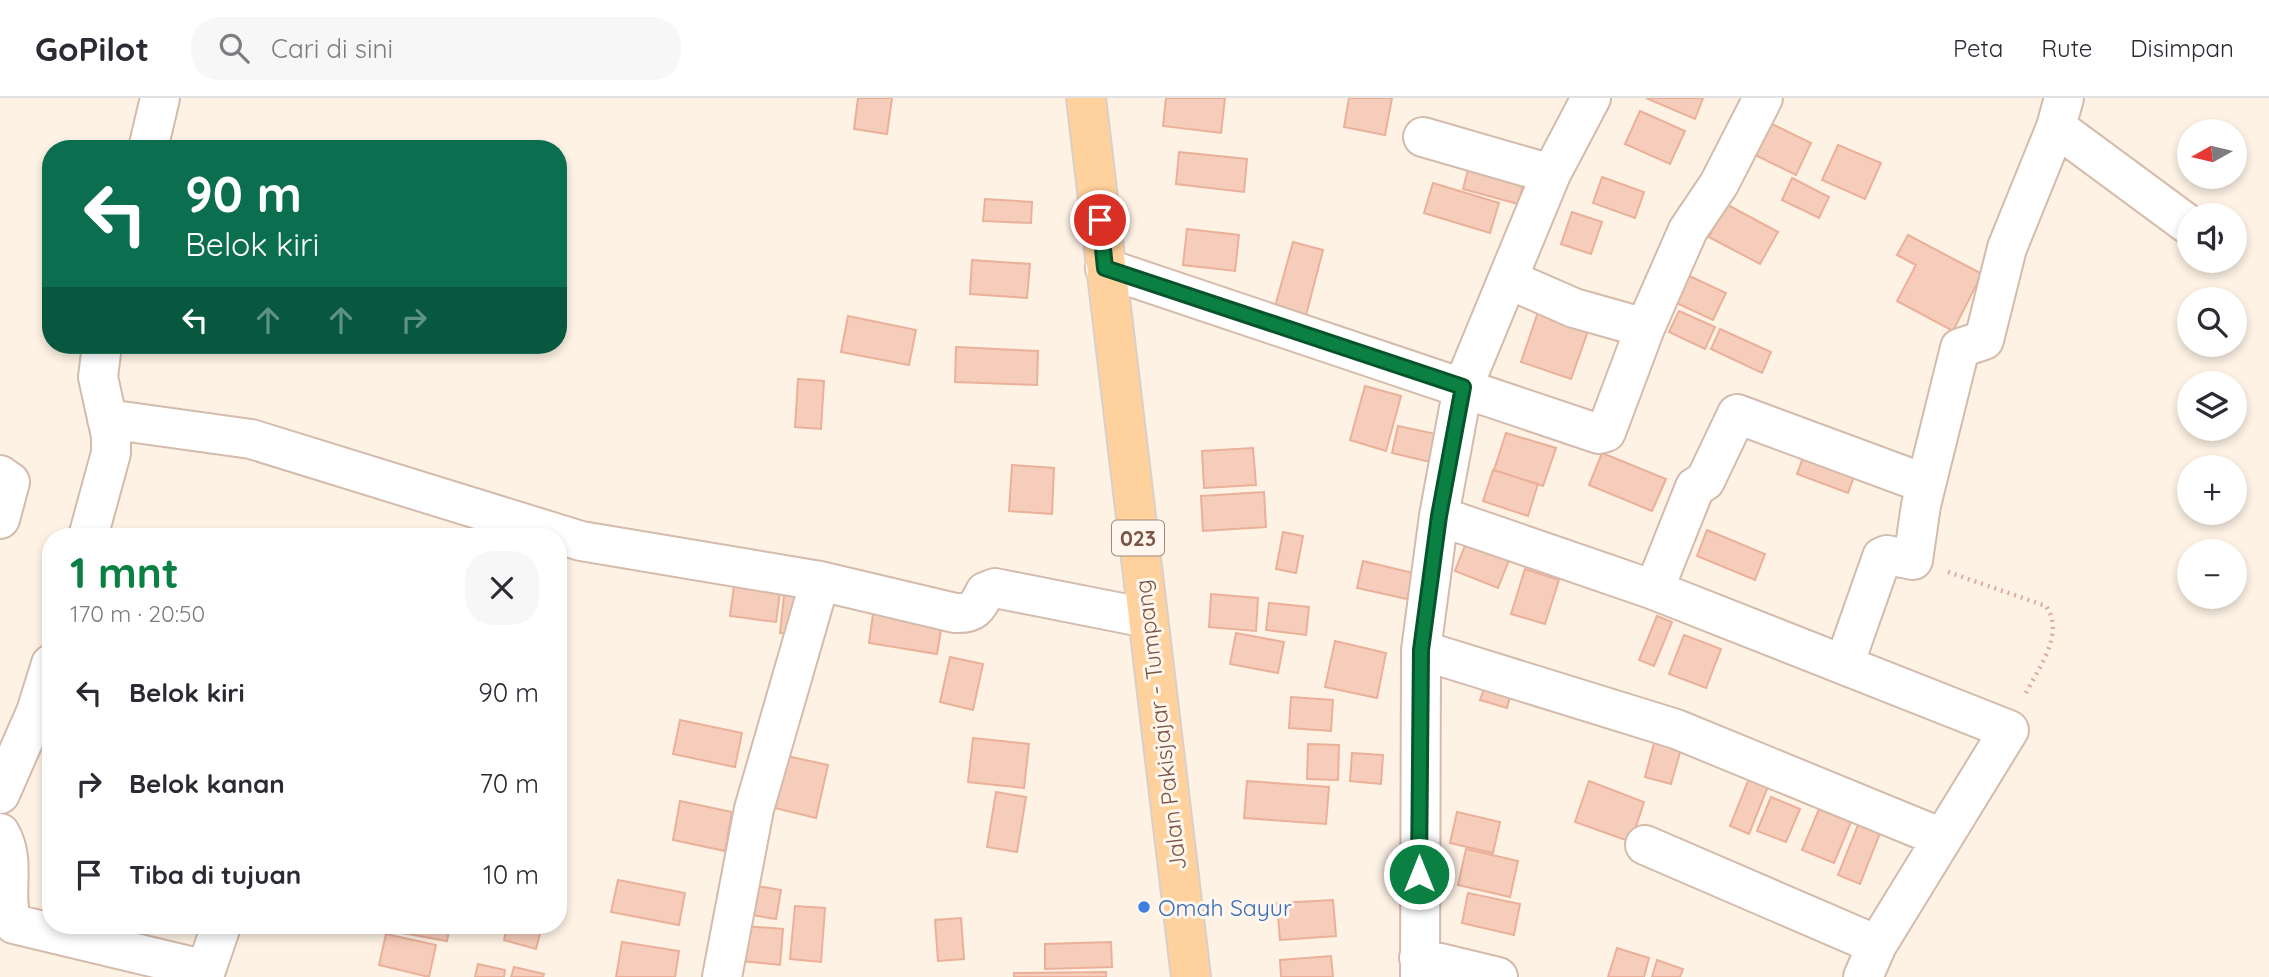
<!DOCTYPE html>
<html lang="id">
<meta charset="utf-8">
<style>
body{margin:0;font-family:Quicksand,sans-serif;background:#f7f7f7;color:#2b2b33;height:100vh;display:flex;flex-direction:column;font-size:26px;white-space:nowrap}
*{box-sizing:border-box;margin:0}
p{font-size:23px;color:#7c7c81}
.icon{flex:none;width:38px;height:38px;fill:none;stroke:currentColor;stroke-width:2;stroke-linecap:round;stroke-linejoin:round}
.map{position:relative;flex:1;overflow:hidden}
.side{position:absolute;left:42px;top:430px;width:525px;height:406px;display:flex;flex-direction:column;background:#fff;border-radius:28px;box-shadow:0 4px 10px #0003}
.side>*{flex:none}
.top-card{position:absolute;left:42px;top:42px;width:525px;height:214px;border-radius:28px;box-shadow:0 4px 10px #0003;background:#0b6e4f;color:#fff;overflow:hidden}
.needle{width:46px;rotate:262deg}
.controls{position:absolute;left:2177px;top:21px;display:grid;gap:14px}
.controls a{display:grid;place-items:center;width:70px;height:70px;border-radius:50%;background:#fff;box-shadow:0 4px 10px #0003;font-size:35px}
.pin{position:absolute;display:grid;place-items:center;width:60px;height:60px;color:#fff;margin:-30px;border:4px solid #fff;border-radius:50%;box-shadow:0 2px 7px #0007}
.me{position:absolute;width:77px;margin:-38px;rotate:0deg;stroke-linejoin:round;filter:drop-shadow(0 0 5px #0008)}
.turn{display:flex;align-items:center;gap:24px;height:147px;padding:0 28px;font-size:32px}
.turn .icon{width:91px;height:91px;stroke-width:2.5}
.turn b{display:block;font-size:49px;line-height:60px}
.lanes{display:flex;align-items:center;height:66px;padding:0 28px;background:#0003;justify-content:center;gap:35px;direction:ltr}
.lanes .off{opacity:.35}
.round{display:grid;place-items:center;flex:none;width:74px;height:74px;border-radius:28px;background:#f7f7f7}
.summary{display:flex;align-items:center;justify-content:space-between;height:119px;padding:0 28px}
h1{font-size:42px;font-weight:700;line-height:52px;color:#0b8043}
ul{padding:0;list-style:none}
li{display:flex;align-items:center;gap:21px;height:91px;padding:0 28px}
li div{flex:1}
li b{display:block;font-size:26px}
li em{font-style:normal}
header{display:flex;align-items:center;gap:42px;box-sizing:border-box;height:98px;padding:0 35px;background:#fff;border-bottom:2px solid #e1e1e2}
header strong{font-size:33px}
nav{display:flex;gap:38px;margin-inline-start:auto;font-size:24px}
.search{width:490px;height:63px;background:#f7f7f7;display:flex;align-items:center;gap:18px;box-sizing:border-box;padding:0 24px;border-radius:28px;color:#7c7c81;font-size:26px}
.map>svg:first-child{display:block}
</style>
<header>
<strong>GoPilot</strong>
<div class="search"><svg class="icon" aria-label="search" viewBox="0 0 24 24"><circle cx="10" cy="10" r="6"/><path d="M15 15l6 6"/></svg>Cari di sini</div>
<nav><a>Peta</a><a>Rute</a><a>Disimpan</a></nav>
</header>
<div class="map">
<svg width="2269" height="879" viewBox="0 0 2269 879">
<rect width="100%" height="100%" fill="#fef2e5"/>
<path fill="#f6cdba" stroke="#ebb099" stroke-width="2" d="M858,0H892L887,36L854,31Z
M1166,0H1225L1221,35L1163,28Z
M1349,0H1392L1385,37L1344,29Z
M1646,0H1703L1695,21Z
M1640,13L1685,33L1670,66L1625,46Z
M1768,24L1811,45L1796,77L1753,56Z
M1838,47L1881,65L1865,101L1822,82Z
M1179,54L1247,61L1244,94L1176,86Z
M1470,64L1525,79L1518,106L1463,91Z
M1602,79L1644,94L1635,120L1593,105Z
M1792,80L1829,99L1819,120L1782,102Z
M1433,85L1499,105L1490,135L1424,115Z
M985,101L1032,104L1031,125L983,123Z
M1726,106L1778,134L1760,166L1709,139Z
M1572,114L1602,124L1591,156L1561,146Z
M1187,131L1239,137L1235,173L1183,167Z
M1908,137L1982,176L1953,233L1897,203L1916,167L1897,157Z
M1293,144L1323,152L1305,221L1274,212Z
M972,162L1030,166L1027,200L970,196Z
M1683,175L1726,195L1713,222L1670,202Z
M1679,213L1715,229L1705,251L1669,234Z
M1538,214L1588,233L1571,281L1521,264Z
M848,218L916,232L909,267L841,254Z
M1720,231L1771,254L1762,275L1711,251Z
M956,249L1038,253L1037,287L955,284Z
M798,281L824,283L821,331L795,329Z
M1365,288L1401,298L1386,353L1350,342Z
M1398,328L1445,338L1439,366L1392,355Z
M1506,335L1556,350L1543,388L1494,372Z
M1807,349L1858,368L1848,395L1797,376Z
M1253,350L1256,387L1204,390L1202,353Z
M1602,355L1666,381L1652,413L1589,387Z
M1012,367L1054,370L1052,416L1009,413Z
M1493,372L1538,386L1528,418L1483,403Z
M1264,394L1266,429L1203,433L1201,398Z
M1707,432L1765,456L1755,482L1697,458Z
M1283,434L1303,438L1296,475L1276,471Z
M1466,445L1509,462L1498,490L1455,473Z
M1363,463L1413,475L1407,501L1357,490Z
M1525,471L1559,482L1545,526L1511,516Z
M735,480L781,487L776,524L730,518Z
M785,488L811,490L796,536L780,535Z
M1211,496L1258,500L1256,533L1209,529Z
M1269,505L1309,509L1306,537L1266,532Z
M874,509L943,520L937,556L869,545Z
M1657,518L1672,524L1654,568L1639,562Z
M1236,535L1284,544L1278,575L1230,566Z
M1684,537L1721,551L1706,590L1669,576Z
M1335,543L1386,555L1377,600L1325,589Z
M950,559L983,566L973,612L940,604Z
M1489,576L1514,584L1507,610L1480,602Z
M1291,599L1333,602L1331,633L1289,630Z
M680,622L742,635L735,669L673,656Z
M1657,634L1684,641L1671,686L1645,679Z
M973,640L1029,646L1024,690L968,684Z
M1308,646L1339,647L1338,682L1307,681Z
M1352,655L1383,657L1381,686L1350,683Z
M787,658L828,667L816,720L775,710Z
M1750,678L1769,686L1749,736L1730,728Z
M1247,683L1329,689L1326,726L1244,720Z
M1589,683L1644,704L1631,744L1575,724Z
M996,694L1026,699L1017,754L987,749Z
M1771,699L1800,711L1786,744L1757,733Z
M680,703L732,714L725,753L673,742Z
M1819,711L1851,724L1834,765L1802,752Z
M1457,714L1500,724L1493,755L1450,745Z
M1858,727L1880,735L1860,786L1838,777Z
M1466,751L1518,763L1510,799L1458,787Z
M618,782L685,795L679,827L611,814Z
M751,787L781,792L776,821L746,816Z
M1468,795L1520,806L1514,837L1462,825Z
M1333,802L1336,838L1280,842L1277,805Z
M795,808L825,810L821,864L790,861Z
M961,820L964,861L938,863L935,822Z
M381,828H450L447,843L380,831Z
M507,828H542L536,851L504,842Z
M745,828L783,831L780,867L742,863Z
M386,836L436,847L429,879L379,867Z
M622,844L679,853L675,879H616Z
M1111,844L1112,869L1045,871V846Z
M1617,850L1649,860L1644,879H1608Z
M1331,858L1333,879H1281L1280,862Z
M1657,862L1683,871L1680,879H1652Z
M478,866L505,872L504,879H475Z
M514,869L544,876L543,879H511Z
M1106,874V879H1014V875Z"/>
<g fill="none" stroke-linecap="round" stroke-linejoin="round">
<defs>
<path id="minor" d="M2056,29L2186,125
M1423,39L1551,76
M148,51L160,0
M1105,170L1599,336L1606,334L1645,230
M1510,182L1574,210L1645,230L1688,132L1719,86L1763,0
M107,321L251,341L581,443L820,483L955,515C974,516 977,510 985,494L995,490L1147,520
M0,377L10,384L0,421
M1439,418L1654,492L2009,632L1877,847L1863,879
M88,439L111,355V338L98,279L102,247
M1654,492L1695,389L1705,383L1737,316L1926,386
M1421,552L1676,631L1942,740
M1844,567L1882,459L1887,457L1913,462L1921,407L1960,250L1984,242L2007,150L2056,29L2064,0
M0,696L36,614L51,566
M0,735C18,764 0,802 14,826L206,872
M1645,747L1877,847
M1419,860L1498,879
M199,879L206,872L221,828
M722,879L754,711L820,483
M1420,879L1421,552L1439,418L1463,289L1551,76L1591,0"/>
<path id="major" d="M1086,0L1191,879"/>
</defs>
<use href="#minor" stroke="#d4bbac" stroke-width="42"/>
<use href="#major" stroke="#dacfcb" stroke-width="42"/>
<path stroke="#dcaf9d" stroke-width="4.5" stroke-dasharray="2 5" stroke-linecap="butt" d="M1948,474L2046,508C2066,536 2037,572 2024,599"/>
<use href="#minor" stroke="#fff" stroke-width="38"/>
<use href="#major" stroke="#ffd19c" stroke-width="38"/>
</g>
<g fill="none" stroke-linecap="round" stroke-linejoin="round">
<defs>
<path id="route" d="M1100,122L1105,170L1463,289L1439,418L1421,552L1419,776"/>
</defs>
<use href="#route" stroke="#07532c" stroke-width="18"/>
<use href="#route" stroke="#0b8043" stroke-width="12"/>
</g>
<circle fill="#3f7fe0" stroke="#fff7ee" stroke-width="2.5" cx="1144" cy="809" r="7"/>
<g text-anchor="middle" dominant-baseline="central" stroke-width="6" stroke-linejoin="round" paint-order="stroke">
<rect fill="#fff7ee" stroke="#a28679" stroke-width="2" x="1112" y="422.5" width="52" height="35" rx="5"/>
<g font-size="21" font-weight="bold" fill="#7a5547">
<text x="1138" y="440">023</text>
</g>
<g font-size="23" fill="#7a5547" stroke="#fff7ee">
<text transform="translate(1160 627) rotate(-97)">Jalan Pakisjajar - Tumpang</text>
</g>
<g font-size="23" fill="#366cbe" stroke="#fff7ee" text-anchor="start">
<text x="1158" y="809">Omah Sayur</text>
</g>
</g>
</svg>
<div class="controls">
<a><svg class="needle" viewBox="-14 -14 28 28"><path d="M0-13l5 13h-10z" fill="#e53935"/><path d="M0 13l5-13h-10z" fill="#7c7c81"/></svg></a>
<a><svg class="icon" aria-label="sound" viewBox="0 0 24 24"><path d="M4 9h4l5-4v14l-5-4H4zM17 9q2 3 0 6"/></svg></a>
<a><svg class="icon" aria-label="search" viewBox="0 0 24 24"><circle cx="10" cy="10" r="6"/><path d="M15 15l6 6"/></svg></a>
<a><svg class="icon" aria-label="layers" viewBox="0 0 24 24"><path d="M12 4l9 5-9 5-9-5zM3 14l9 5 9-5"/></svg></a>
<a>+</a>
<a>−</a>
</div>
<div class="pin" style="left:1100px;top:122px;background:#d93025"><svg class="icon" aria-label="arrive" viewBox="0 0 24 24"><path d="M6 21V4h12l-3 4 3 4H6"/></svg></div>
<svg class="me" style="left:1419px;top:776px" viewBox="-20 -20 40 40"><circle r="17" fill="#0b8043" stroke="#fff" stroke-width="3"/><path d="M0-11L8 9 0 5-8 9z" fill="#fff"/></svg>
<div class="top-card">
<div class="turn"><svg class="icon" aria-label="left" viewBox="0 0 24 24"><path d="M17 20v-9H6M10 6l-5 5 5 5"/></svg><div><b>90 m</b>Belok kiri</div></div>
<div class="lanes"><svg class="icon" aria-label="left" viewBox="0 0 24 24"><path d="M17 20v-9H6M10 6l-5 5 5 5"/></svg><svg class="icon off" aria-label="ahead" viewBox="0 0 24 24"><path d="M12 20V5M6 11l6-6 6 6"/></svg><svg class="icon off" aria-label="ahead" viewBox="0 0 24 24"><path d="M12 20V5M6 11l6-6 6 6"/></svg><svg class="icon off" aria-label="right" viewBox="0 0 24 24"><path d="M7 20v-9h11M14 6l5 5-5 5"/></svg></div>
</div>
<section class="side">
<div class="summary"><div><h1>1 mnt</h1><p>170 m · 20:50</p></div><a class="round"><svg class="icon" aria-label="close" viewBox="0 0 24 24"><path d="M6 6l12 12M18 6L6 18"/></svg></a></div>
<ul>
<li><svg class="icon" aria-label="left" viewBox="0 0 24 24"><path d="M17 20v-9H6M10 6l-5 5 5 5"/></svg><div><b>Belok kiri</b></div><em>90 m</em></li>
<li><svg class="icon" aria-label="right" viewBox="0 0 24 24"><path d="M7 20v-9h11M14 6l5 5-5 5"/></svg><div><b>Belok kanan</b></div><em>70 m</em></li>
<li><svg class="icon" aria-label="arrive" viewBox="0 0 24 24"><path d="M6 21V4h12l-3 4 3 4H6"/></svg><div><b>Tiba di tujuan</b></div><em>10 m</em></li>
</ul>
</section>
</div>
